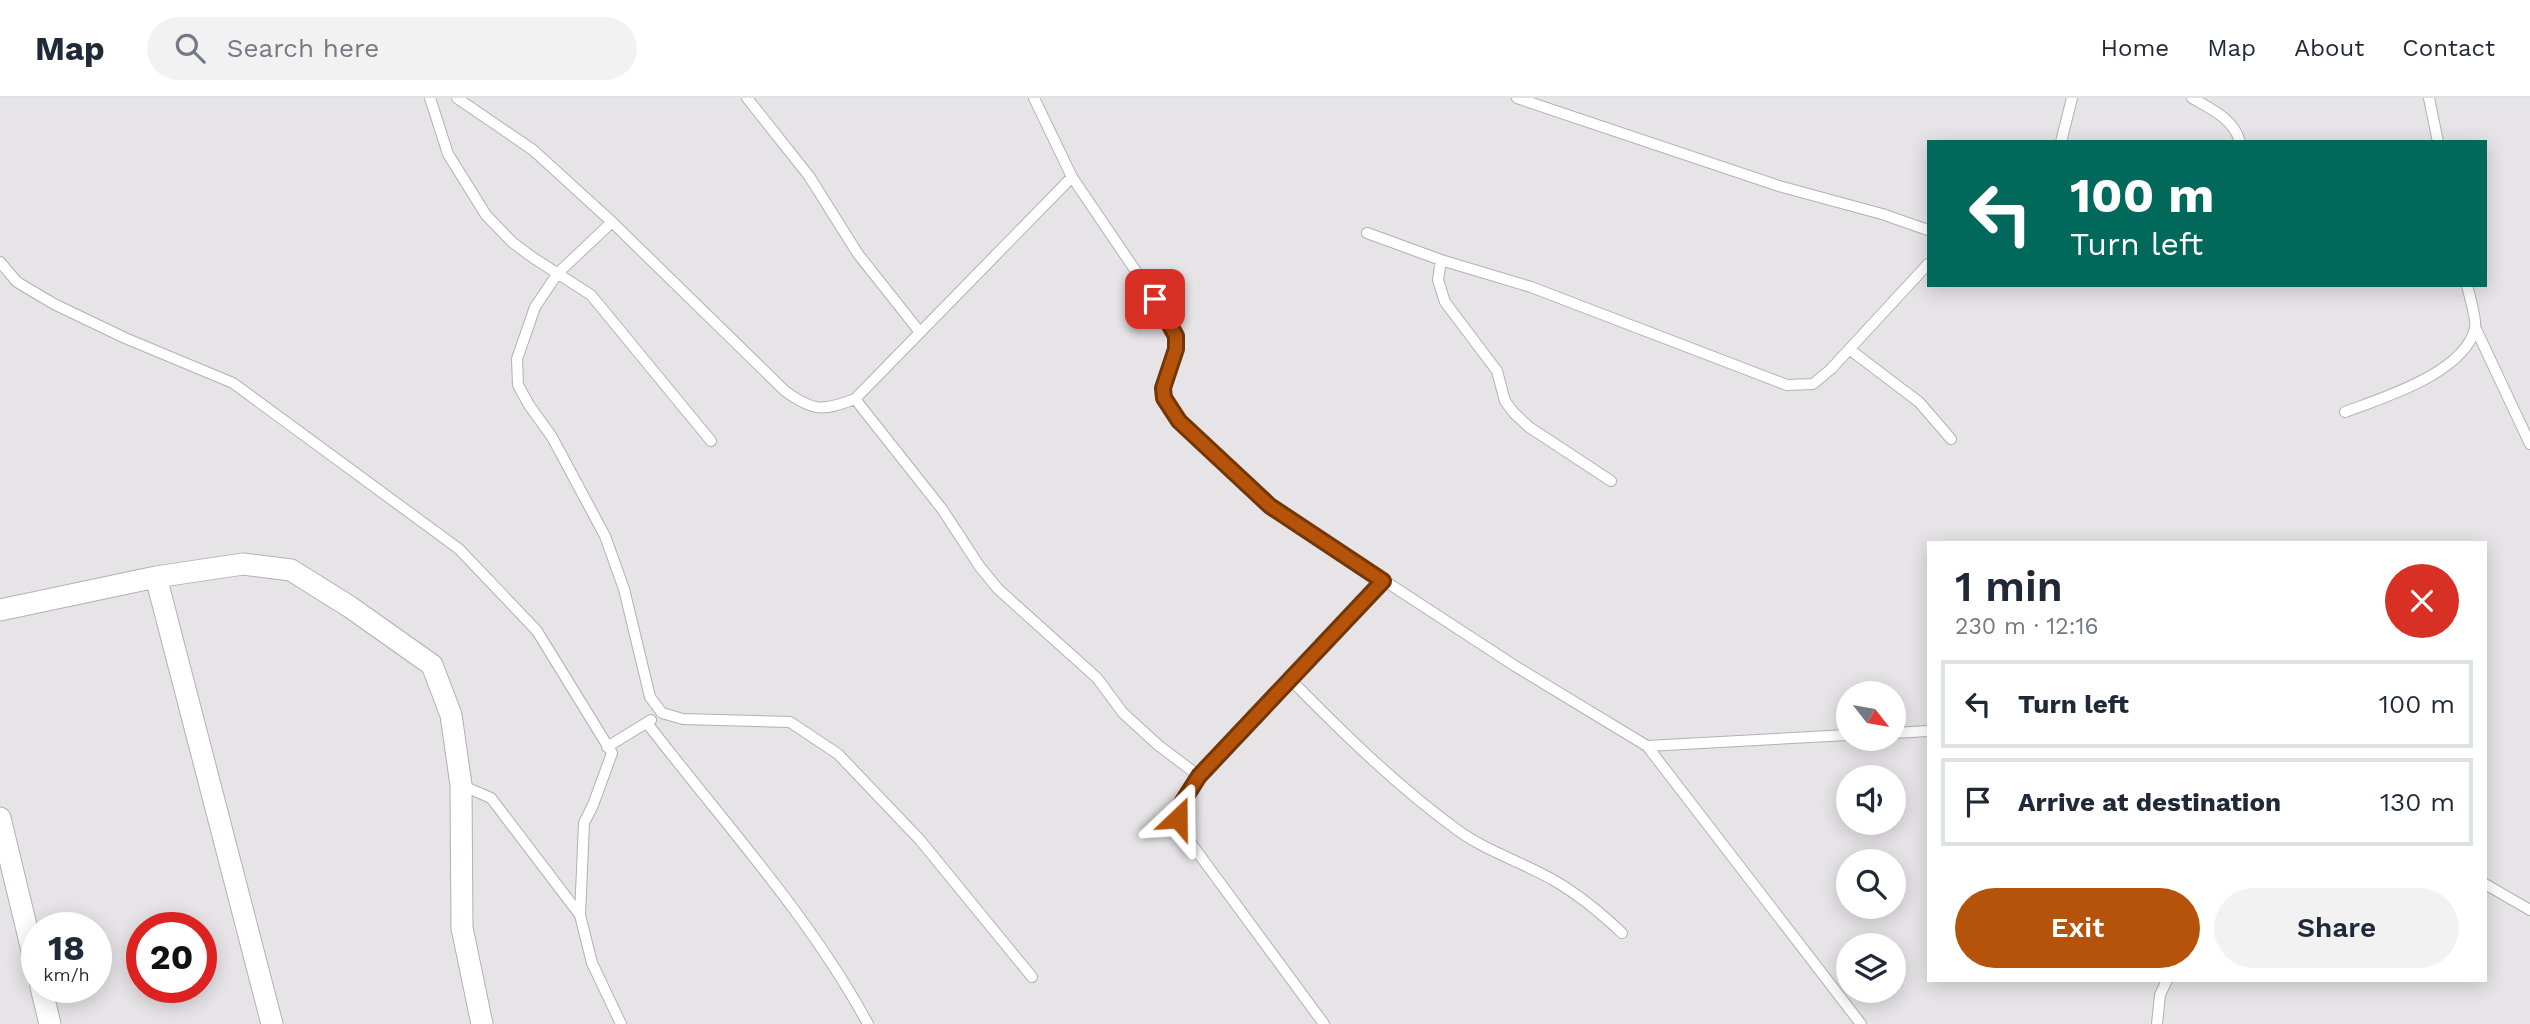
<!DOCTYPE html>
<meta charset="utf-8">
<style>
body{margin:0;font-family:"Work Sans",sans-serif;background:#f2f2f3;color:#1f2937;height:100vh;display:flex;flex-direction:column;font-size:26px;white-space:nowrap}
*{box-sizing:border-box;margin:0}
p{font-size:23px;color:#747a83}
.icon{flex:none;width:38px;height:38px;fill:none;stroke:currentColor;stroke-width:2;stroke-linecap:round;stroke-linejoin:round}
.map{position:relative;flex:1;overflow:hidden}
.side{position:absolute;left:1927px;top:443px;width:560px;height:441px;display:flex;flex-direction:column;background:#fff;border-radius:0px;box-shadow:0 4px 18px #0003}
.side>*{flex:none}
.top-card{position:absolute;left:1927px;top:42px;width:560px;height:147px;border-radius:0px;box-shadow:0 4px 18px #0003;background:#00695c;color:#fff;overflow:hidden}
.needle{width:46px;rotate:121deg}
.controls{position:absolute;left:1836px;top:583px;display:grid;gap:14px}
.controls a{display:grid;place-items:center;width:70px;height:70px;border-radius:50%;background:#fff;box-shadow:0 4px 18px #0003;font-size:35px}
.speed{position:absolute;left:21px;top:814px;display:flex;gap:14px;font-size:35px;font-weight:700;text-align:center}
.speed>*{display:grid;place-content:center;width:91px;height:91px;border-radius:50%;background:#fff;box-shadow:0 4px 18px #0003;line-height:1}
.speed small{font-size:18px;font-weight:400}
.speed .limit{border:10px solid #d22;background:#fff;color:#111}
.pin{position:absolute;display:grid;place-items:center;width:60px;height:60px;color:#fff;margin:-30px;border-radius:14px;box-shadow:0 4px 10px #0006}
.me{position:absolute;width:77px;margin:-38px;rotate:23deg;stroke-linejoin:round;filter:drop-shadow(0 0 5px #0008)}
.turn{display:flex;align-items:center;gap:24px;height:147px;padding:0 28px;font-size:32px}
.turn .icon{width:91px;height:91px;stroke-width:2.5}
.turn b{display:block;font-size:49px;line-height:60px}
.round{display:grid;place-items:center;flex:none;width:74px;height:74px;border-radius:37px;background:#f2f2f3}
.headline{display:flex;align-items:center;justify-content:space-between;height:119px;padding:0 28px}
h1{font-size:42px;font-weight:600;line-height:52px}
.action{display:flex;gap:14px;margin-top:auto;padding:14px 28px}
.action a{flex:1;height:80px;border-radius:42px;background:#b45309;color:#fff;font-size:28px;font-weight:600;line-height:80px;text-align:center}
.action a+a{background:#f2f2f3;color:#1f2937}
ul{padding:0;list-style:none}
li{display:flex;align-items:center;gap:21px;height:88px;margin:0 14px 10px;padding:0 14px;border:4px solid #e0e1e3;border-radius:0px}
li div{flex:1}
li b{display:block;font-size:26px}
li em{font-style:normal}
header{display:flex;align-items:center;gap:42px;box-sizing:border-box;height:98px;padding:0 35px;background:#fff;border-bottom:2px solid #e0e1e3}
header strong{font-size:33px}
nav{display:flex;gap:38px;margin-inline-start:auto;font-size:24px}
.search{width:490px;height:63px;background:#f2f2f3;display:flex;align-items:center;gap:18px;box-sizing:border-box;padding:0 24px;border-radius:38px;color:#747a83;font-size:26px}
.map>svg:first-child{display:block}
</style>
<header>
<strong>Map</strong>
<div class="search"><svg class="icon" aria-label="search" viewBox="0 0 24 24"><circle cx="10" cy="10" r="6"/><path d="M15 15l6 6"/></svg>Search here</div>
<nav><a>Home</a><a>Map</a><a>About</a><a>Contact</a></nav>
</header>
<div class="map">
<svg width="2530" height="926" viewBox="0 0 2530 926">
<rect width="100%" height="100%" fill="#e6e4e7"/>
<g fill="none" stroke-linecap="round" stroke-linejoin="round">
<defs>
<path id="lane" d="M430,0L448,56L486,117L512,144L532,159L591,197L711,343
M457,0L533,52L612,124L785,293C814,314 823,313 855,301L1072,79L1169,222L1176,238V251L1163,290L1164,300L1179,323L1270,408L1515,568L1647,648L1861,926
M747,0L809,78L858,156L919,233
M1034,0L1072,79
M1517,0L1779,88L1882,116L1928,132
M2192,0C2211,11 2234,21 2240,44
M2429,0L2438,44
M2061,44L2072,0
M612,124L558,175L535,209L517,261L518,287L529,307L552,339L605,438L624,491L650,599L662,615L683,621L790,624L838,656L920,742L1032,879
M1367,135L1441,162L1531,189L1787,287L1813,286L1831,271L1928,166
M1441,162L1438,182L1445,204L1497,273L1505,303L1514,315L1529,329L1611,383
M0,164L17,184L54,206L125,240L233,285L459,451L537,533L612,655L593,707L584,725L580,817L592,865L621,926
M2475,229L2530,346
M1849,251L1919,304L1951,341
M855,301L942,411L980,469L998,491L1097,580L1123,615L1158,647L1199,678
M2345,314C2382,300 2465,275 2475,230C2477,221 2469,197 2467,187
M1291,582C1343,635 1396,687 1456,731C1487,754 1523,764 1555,783C1579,797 1602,816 1622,835
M647,625C722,723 809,817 868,926
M1894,635L1928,633
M1647,648L1848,637
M607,649L651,622
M461,687L491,700L580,817
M2485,786L2530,812
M1324,926L1182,733C1175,708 1186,698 1199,678L1383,483
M2157,926L2160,897L2167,882"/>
<path id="street" d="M156,479L272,926
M0,512L156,479L243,466L291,472L350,509L432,567L451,617L461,687L462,830L482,926
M0,720L37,873
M41,889L50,926"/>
</defs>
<use href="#lane" stroke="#b2b0b3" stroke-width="12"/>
<use href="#street" stroke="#b2b0b3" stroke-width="23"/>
<use href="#lane" stroke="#fff" stroke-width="10"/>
<use href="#street" stroke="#fff" stroke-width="21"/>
</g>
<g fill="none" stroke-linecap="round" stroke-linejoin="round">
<defs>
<path id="route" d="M1155,201L1176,238V251L1163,290L1164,300L1179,323L1270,408L1383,483L1199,678L1180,708L1178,720"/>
</defs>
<use href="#route" stroke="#753606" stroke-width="18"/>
<use href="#route" stroke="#b45309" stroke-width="12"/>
</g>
</svg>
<div class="controls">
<a><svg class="needle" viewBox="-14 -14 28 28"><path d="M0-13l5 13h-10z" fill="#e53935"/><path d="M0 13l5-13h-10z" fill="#747a83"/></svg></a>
<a><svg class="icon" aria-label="sound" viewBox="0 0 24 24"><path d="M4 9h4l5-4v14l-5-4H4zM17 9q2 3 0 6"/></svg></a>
<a><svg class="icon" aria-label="search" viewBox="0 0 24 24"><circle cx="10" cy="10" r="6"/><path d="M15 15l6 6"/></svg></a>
<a><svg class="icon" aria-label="layers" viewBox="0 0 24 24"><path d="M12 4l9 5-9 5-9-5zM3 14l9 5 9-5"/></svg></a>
</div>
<div class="speed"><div>18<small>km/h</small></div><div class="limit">20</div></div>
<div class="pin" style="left:1155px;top:201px;background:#d93025"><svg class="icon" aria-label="arrive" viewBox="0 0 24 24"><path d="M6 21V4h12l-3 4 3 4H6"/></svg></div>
<svg class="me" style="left:1178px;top:720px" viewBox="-20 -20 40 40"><path d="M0-17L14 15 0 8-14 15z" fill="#b45309" stroke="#fff" stroke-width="4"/></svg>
<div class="top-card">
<div class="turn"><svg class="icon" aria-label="left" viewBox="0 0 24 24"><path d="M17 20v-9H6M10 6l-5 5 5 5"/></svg><div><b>100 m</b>Turn left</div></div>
</div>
<section class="side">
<div class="headline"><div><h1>1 min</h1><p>230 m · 12:16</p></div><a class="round" style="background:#d93025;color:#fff"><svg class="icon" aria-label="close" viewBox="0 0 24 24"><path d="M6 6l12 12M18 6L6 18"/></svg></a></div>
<ul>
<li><svg class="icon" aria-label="left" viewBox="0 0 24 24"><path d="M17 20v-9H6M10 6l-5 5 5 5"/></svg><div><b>Turn left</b></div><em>100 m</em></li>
<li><svg class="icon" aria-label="arrive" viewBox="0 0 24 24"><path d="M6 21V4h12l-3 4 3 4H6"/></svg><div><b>Arrive at destination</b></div><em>130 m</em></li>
</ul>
<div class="action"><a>Exit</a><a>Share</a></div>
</section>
</div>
